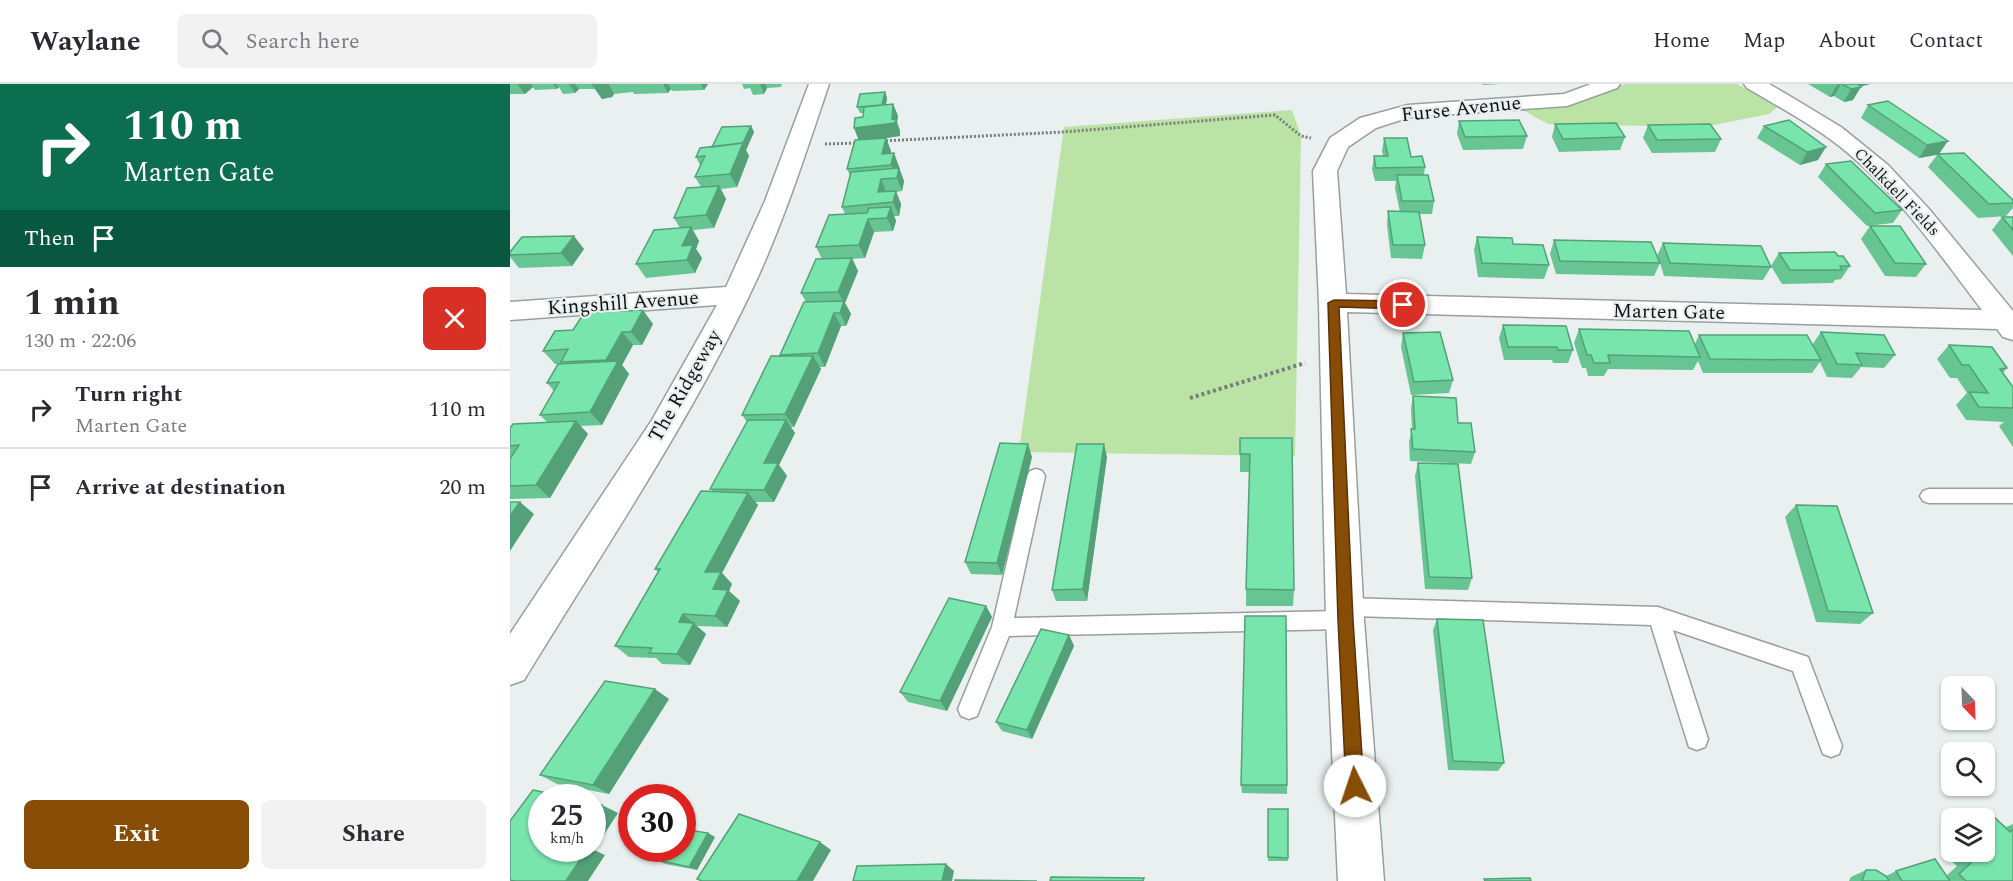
<!DOCTYPE html>
<meta charset="utf-8">
<style>
body{margin:0;font-family:Spectral,serif;background:#f2f2f3;color:#2b2b33;height:100vh;display:flex;flex-direction:column;font-size:22px;white-space:nowrap}
*{box-sizing:border-box;margin:0}
p{font-size:20px;color:#7c7c81}
.icon{flex:none;width:33px;height:33px;fill:none;stroke:currentColor;stroke-width:2;stroke-linecap:round;stroke-linejoin:round}
.map{position:relative;flex:1;overflow:hidden}
.details{display:flex;flex-direction:column;background:#fff;width:510px}
.details>*{flex:none}
.hud{background:#0b6e4f;color:#fff;overflow:hidden}
.needle{width:39px;rotate:157deg}
.fabs{position:absolute;left:1431px;top:592px;display:grid;gap:12px}
.fabs a{display:grid;place-items:center;width:54px;height:54px;border-radius:9px;background:#fff;box-shadow:0 2px 4px #0004;font-size:30px}
.speed{position:absolute;left:18px;top:700px;display:flex;gap:12px;font-size:30px;font-weight:700;text-align:center}
.speed>*{display:grid;place-content:center;width:78px;height:78px;border-radius:50%;background:#fff;box-shadow:0 2px 4px #0004;line-height:1}
.speed small{font-size:15px;font-weight:400}
.speed .limit{border:9px solid #d22;background:#fff;color:#111}
.pin{position:absolute;display:grid;place-items:center;width:51px;height:51px;color:#fff;margin:-26px;border:3px solid #fff;border-radius:50%;box-shadow:0 2px 6px #0007}
.me{position:absolute;width:66px;margin:-33px;rotate:356deg;stroke-linejoin:round;filter:drop-shadow(0 0 4px #0008)}
.turn{display:flex;align-items:center;gap:21px;height:126px;padding:0 24px;font-size:27px}
.turn .icon{width:78px;height:78px;stroke-width:2.5}
.turn b{display:block;font-size:42px;line-height:51px}
.then{display:flex;align-items:center;height:57px;padding:0 24px;background:#0003;gap:12px;font-size:22px}
.round{display:grid;place-items:center;flex:none;width:63px;height:63px;border-radius:9px;background:#f2f2f3}
.head{display:flex;align-items:center;justify-content:space-between;height:102px;padding:0 24px}
h1{font-size:36px;font-weight:700;line-height:45px}
.action{display:flex;gap:12px;margin-top:auto;padding:12px 24px}
.action a{flex:1;height:69px;border-radius:9px;background:#874c06;color:#fff;font-size:24px;font-weight:700;line-height:69px;text-align:center}
.action a+a{background:#f2f2f3;color:#2b2b33}
ul{padding:0;list-style:none}
li{display:flex;align-items:center;gap:18px;height:78px;padding:0 24px;border-top:2px solid #e1e1e2}
li div{flex:1}
li b{display:block;font-size:22px}
li em{font-style:normal}
header{display:flex;align-items:center;gap:36px;box-sizing:border-box;height:84px;padding:0 30px;background:#fff;border-bottom:2px solid #e1e1e2}
header strong{font-size:28px}
nav{display:flex;gap:33px;margin-inline-start:auto;font-size:21px}
.search{width:420px;height:54px;background:#f2f2f3;display:flex;align-items:center;gap:15px;box-sizing:border-box;padding:0 21px;border-radius:9px;color:#7c7c81;font-size:22px}
main{display:flex;flex:1;min-height:0}
.map>svg:first-child{display:block}
</style>
<header>
<strong>Waylane</strong>
<div class="search"><svg class="icon" aria-label="search" viewBox="0 0 24 24"><circle cx="10" cy="10" r="6"/><path d="M15 15l6 6"/></svg>Search here</div>
<nav><a>Home</a><a>Map</a><a>About</a><a>Contact</a></nav>
</header>
<main>
<section class="details">
<div class="hud">
<div class="turn"><svg class="icon" aria-label="right" viewBox="0 0 24 24"><path d="M7 20v-9h11M14 6l5 5-5 5"/></svg><div><b>110 m</b>Marten Gate</div></div>
<div class="then">Then<svg class="icon" aria-label="arrive" viewBox="0 0 24 24"><path d="M6 21V4h12l-3 4 3 4H6"/></svg></div>
</div>
<div class="head"><div><h1>1 min</h1><p>130 m · 22:06</p></div><a class="round" style="background:#d93025;color:#fff"><svg class="icon" aria-label="close" viewBox="0 0 24 24"><path d="M6 6l12 12M18 6L6 18"/></svg></a></div>
<ul>
<li><svg class="icon" aria-label="right" viewBox="0 0 24 24"><path d="M7 20v-9h11M14 6l5 5-5 5"/></svg><div><b>Turn right</b><p>Marten Gate</p></div><em>110 m</em></li>
<li><svg class="icon" aria-label="arrive" viewBox="0 0 24 24"><path d="M6 21V4h12l-3 4 3 4H6"/></svg><div><b>Arrive at destination</b></div><em>20 m</em></li>
</ul>
<div class="action"><a>Exit</a><a>Share</a></div>
</section>
<div class="map">
<svg width="1503" height="797" viewBox="0 0 1503 797">
<rect width="100%" height="100%" fill="#e9f0ef"/>
<path fill="#bbe3a5" d="M1116,0H1227L1269,22L1259,30L1194,43L1038,40L1007,23L1067,18Z
M782,26L791,52L785,372L509,368L554,43Z"/>
<g fill="none" stroke-linecap="round" stroke-linejoin="round">
<defs>
<path id="service" d="M526,385L532,387L535,392L504,534L827,527L825,523L828,517L835,514L1148,523L1298,573L1332,662L1329,670L1321,673L1313,670L1283,587L1163,546L1198,655L1195,663L1187,666L1179,663L1141,541L843,532L845,536L842,542L835,545L499,552L467,632L459,635L451,632L448,625L482,543L517,392L520,387Z
M1419,405H1503V419H1419L1413,417L1410,412L1413,407Z"/>
<path id="minor" d="M299,0H319C295,71 272,144 239,212C175,346 91,470 14,596L0,601V550L142,336L207,221L0,236V218L216,203L255,117Z
M1081,0H1110L1107,4L1057,22L900,33L866,44L838,63L827,87L836,210L1472,226C1431,172 1390,113 1338,69C1307,43 1271,24 1237,4L1234,0H1259L1278,11L1331,43L1378,81L1419,125L1503,227V256L1493,253L1487,245L837,228L854,536L874,797H828L816,536L809,219L803,87L820,54L850,34L898,21L1054,10Z"/>
</defs>
<use href="#service" stroke="#999f9e" stroke-width="3"/>
<use href="#minor" stroke="#999f9e" stroke-width="3"/>
<path stroke="#787c7c" stroke-width="3" stroke-dasharray="2 2" stroke-linecap="butt" d="M372,57L553,48L765,31L791,52L801,54
M315,60L347,59"/>
<path stroke="#787c7c" stroke-width="4" stroke-dasharray="3 3" stroke-linecap="butt" d="M680,314L795,279"/>
<use href="#service" fill="#fff" fill-rule="evenodd"/>
<use href="#minor" fill="#fff" fill-rule="evenodd"/>
</g>
<path fill="#67c594" d="M0,0H198L194,6L162,7L161,5L158,9L124,10L123,8L104,10L102,13L92,15L85,5H69L65,9L53,10L49,3L47,5L25,6L23,3L15,10H0Z
M232,0H272L271,3L257,4L254,10L243,11L240,4L234,5Z
M972,0H991L973,1Z
M1298,0H1360L1350,3L1343,16L1334,18L1324,12L1320,13Z
M375,8L377,14L376,20H383L388,32L387,39L390,47V52L376,54L381,67L380,70L384,69L394,97L392,107L386,108L391,120L389,132H384L386,137L383,147L364,148L355,174L342,175L348,187L335,219L341,230L336,242H331L315,283H309L311,285L284,343H281L285,349L269,381L277,392L264,418H245L248,421L212,489L222,500L219,507L230,517L217,543L187,542L196,550L180,581L152,580L146,574L119,573L105,562L148,488L145,485L203,407L200,405L237,338L232,331L271,272L270,271L296,218L291,209L312,175L306,163L335,130L332,123L340,92L337,85L349,56L353,33V29H350L347,23Z
M1358,21L1429,70L1503,116V124L1496,132L1468,134L1418,83L1427,71L1409,74L1351,34Z
M1279,36L1308,76L1290,81L1247,54L1254,42Z
M949,37L1017,52L1013,65L953,66L947,50Z
M1045,40L1115,53L1110,66L1049,68L1042,53Z
M1138,41L1211,55L1205,68L1142,69L1133,54Z
M241,42L244,48L236,66L239,72L227,103L211,105L216,115L204,144L183,146L189,157L186,165L192,174L185,189L136,194L126,180L170,144L164,134L191,103L185,93L190,81L186,73Z
M874,54L901,73L915,83L914,91L924,117L922,130H909L915,161L912,175L881,174L877,141L878,127L890,128L885,104L886,97H865L862,85L864,72H873L872,67Z
M1316,80L1392,126L1383,139L1357,142L1308,93Z
M1492,133H1503V172L1482,146Z
M1360,142L1416,180L1406,193L1375,192L1351,155Z
M967,153L1003,160L1039,181L1034,195L968,193L964,166Z
M1044,156L1147,172L1153,159L1261,183L1253,196L1154,192L1150,179L1144,192L1046,190L1040,170Z
M74,165L62,182L9,184L0,173V168Z
M1269,169L1328,172L1340,182L1331,195L1325,196L1323,199L1272,200L1261,182Z
M143,240L132,261H123L112,281L119,290L92,341L70,342L78,350L40,414L0,415V375L1,374L0,373V344L37,338L30,331L44,307L37,299L52,280H45L33,267Z
M993,241L1063,266L1058,279H1043L1042,276H994L989,254Z
M1069,245L1185,260L1189,251L1302,261L1311,248L1385,271L1374,284L1351,283L1342,294L1317,293L1310,278L1302,289H1193L1188,277L1183,286L1098,285L1094,292H1078L1076,284H1072L1064,259Z
M893,249L943,296L939,309L901,311L891,263Z
M1439,261L1497,284L1493,289L1503,303V363L1489,342L1494,338L1456,336L1446,321L1457,309L1447,294H1440L1427,275Z
M903,312L965,368L961,380L900,377L899,358L902,345L901,325Z
M782,354L784,506L783,522H736V505L740,388H730V370Z
M522,373L492,491L461,490L455,478Z
M597,373L577,517H546L542,506Z
M908,379L962,494L958,506L915,505L905,392Z
M1286,421L1363,529L1350,540L1306,538L1275,433Z
M476,522L482,533L437,627L398,618L390,608Z
M927,535L994,679L988,687L938,686L923,546Z
M559,551L564,562L522,655L492,647L486,638Z
M159,615L99,710L47,700L30,691Z
M731,701H777V710L732,709Z
M758,725L778,774V777H758Z
M1481,730L1496,743L1503,740V797H1339L1341,793L1356,786L1376,792L1386,787L1436,792L1447,782L1432,768L1431,759L1442,752V768H1474V735H1470Z
M205,753L187,786L155,780L147,776Z"/>
<path fill="#54a078" d="M7,0H21L23,3L15,10Z
M43,0H46L49,3L47,5Z
M59,0H65L69,5L65,9Z
M88,0H99L104,10L102,13L92,15L83,2Z
M153,0H158L161,5L158,9Z
M191,0H198L194,6Z
M250,0H255L257,4L254,10Z
M1331,0L1324,12L1320,13L1327,1Z
M1342,0H1360L1340,5Z
M1351,3L1343,16L1334,18L1341,5Z
M375,8L377,14L375,27L372,21Z
M383,20L388,32L387,38L390,47V52L376,54L381,67L378,81L349,57L344,44L382,35Z
M241,42L244,48L236,66L239,72L227,103L220,90Z
M1438,57L1429,70L1409,74L1417,61Z
M1316,63L1308,76L1290,81L1297,68Z
M384,69L389,83L386,94L381,81Z
M389,84L394,97L392,107L387,94Z
M371,95L376,108H368Z
M209,102L216,115L204,144L196,131Z
M386,107L391,120L389,132L383,118Z
M381,123L386,137L383,147L377,134Z
M358,135L364,148L355,174L349,161Z
M181,143L189,157L186,165L192,174L185,189L177,176L172,162Z
M64,152L74,165L62,182L51,169Z
M342,174L348,187L335,219L341,230L336,242L330,229L334,219L328,208Z
M133,226L143,240L132,261L121,248Z
M324,229L331,242L315,283L308,269Z
M112,248L123,261L112,281L119,290L92,341L80,328L104,285L96,276Z
M303,272L311,285L284,343L275,330Z
M276,336L285,349L269,381L277,392L264,418L254,406V379Z
M66,337L78,350L40,414L26,401Z
M518,360L522,373L492,491L487,479Z
M594,360L597,373L577,517L573,505Z
M238,409L248,421L212,489L222,500L219,507L230,517L217,543L205,532L203,505L195,488Z
M10,418L24,430L0,467V432Z
M476,522L482,533L437,627L430,617Z
M173,530L196,550L180,581L167,570L169,538Z
M559,551L564,562L522,655L517,646Z
M145,605L159,615L99,710L83,701Z
M92,721L108,729L84,766L95,771L78,797H56L74,765H82V734Z
M198,749L205,753L187,786L179,783Z
M310,758L321,766L303,797H287Z
M436,780L444,787L442,797H432Z"/>
<path fill="#78e5ac" stroke="#54a078" stroke-width="1.5" d="M82,0H94L83,2Z
M1332,0H1347L1351,3L1341,5Z
M375,8L372,21L347,23L350,10Z
M1378,17L1438,57L1417,61L1358,21Z
M383,20L382,35L386,34L385,39L344,44L345,34L353,33L354,23Z
M1009,36L1017,52L955,53L949,37Z
M1279,36L1316,63L1297,68L1254,42Z
M1106,39L1115,53L1053,55L1045,40Z
M1200,40L1211,55L1147,56L1138,41Z
M241,42L232,61L233,59L202,63L212,43Z
M376,54L372,70L384,69L381,81L337,85L345,56Z
M874,54H897L901,73L912,72L915,83L866,84L864,72H878Z
M233,59L220,90L185,93L195,72L186,73L190,64Z
M1454,69L1503,116V119L1479,120L1427,70Z
M1341,77L1392,126L1365,129L1316,80Z
M389,84L387,94L371,95L368,108L386,107L383,118L332,123L341,88Z
M887,91H918L924,117H892Z
M209,102L196,131L164,134L177,104Z
M381,123L377,134L358,135L349,161L306,163L319,131L357,129L359,124Z
M878,127L909,128L915,161H883Z
M1492,133H1503V146Z
M1360,142H1390L1416,180L1385,179Z
M181,143L172,162L183,161L177,176L126,180L144,146Z
M64,152L51,169L0,171V168L12,153Z
M967,153L1002,154L1003,160L1033,161L1039,181L972,179Z
M1044,156L1141,158L1150,179L1050,177Z
M1153,159L1251,162L1261,183L1160,179Z
M1325,168L1328,172H1333L1340,182H1330L1332,186H1280L1269,169Z
M342,174L328,208L291,209L306,175Z
M334,217L330,229H324L308,269L270,271L294,218Z
M133,226L121,248H112L96,276L51,278L58,265L33,267L45,247L63,246L74,229Z
M993,241L1056,242L1063,266H1048L1047,263H998Z
M1069,245L1179,247L1190,273L1098,271L1100,279H1084L1081,271H1077Z
M930,248L943,296L904,298L893,249Z
M1311,248L1374,251L1385,271L1346,269L1352,281L1327,280Z
M1189,251H1297L1311,276L1200,275Z
M1439,261L1482,263L1497,284L1490,285L1503,303V324L1469,323L1459,308L1478,309L1459,281H1452Z
M261,272H303L275,330L232,331Z
M108,277L80,328L30,331L49,298L37,299L48,280Z
M903,312L946,314L948,339H961L965,368L903,365L901,345H905Z
M238,336H276L254,379H268L254,406L200,405Z
M66,337L26,401L0,402V375L9,361L0,362V344L3,340Z
M730,354H782L784,506L736,505L740,370H730Z
M490,359L518,360L487,479L455,478Z
M567,360H594L573,505L542,506Z
M908,379L948,380L962,494L919,493Z
M191,407L238,409L195,488H211L203,505L218,506L205,532L173,530L169,538L184,539L167,570L139,569L142,564L105,562L150,485H145Z
M0,418H10L0,432Z
M1286,421L1327,422L1363,529L1318,527Z
M439,514L476,522L430,617L390,608Z
M735,532H776L777,701H731Z
M927,535L973,536L994,679L943,677Z
M531,545L559,551L517,646L486,638Z
M95,597L145,605L83,701L30,691Z
M23,706L61,714H32V765H77L56,797H5L0,796V737Z
M82,719L92,721L82,734Z
M758,725H778V774L758,773Z
M229,730L310,758L287,797H192L187,795Z
M1481,730L1500,748L1503,745V797H1456L1449,790L1465,775L1457,768H1474V759L1478,762L1482,759L1474,752V736Z
M172,745L198,749L179,783L147,776L153,765H172Z
M1425,775L1440,797H1392L1386,787Z
M436,780L432,797H343L347,782Z
M1356,786H1366L1376,792L1379,797H1352Z
M541,793L634,794L633,797H540Z
M1020,794L1021,797H975L974,795Z
M445,796L527,797H445Z"/>
<path fill="#874c06" stroke="#583104" stroke-width="1.5" d="M824,216L893,217L899,221L893,225L829,223L843,536L854,702L851,708L845,711L839,708L836,702L828,536L818,219Z"/>
<g text-anchor="middle" dominant-baseline="central" stroke-width="4.5" stroke-linejoin="round" paint-order="stroke">
<g font-size="16" fill="#121414" stroke="#e9f0ef">
<text transform="translate(1387 108) rotate(46)">Chalkdell Fields</text>
</g>
<g font-size="20" fill="#121414" stroke="#e9f0ef">
<text transform="translate(951 25) rotate(-6)">Furse Avenue</text>
<text transform="translate(113 219) rotate(-4)">Kingshill Avenue</text>
<text transform="translate(1159 228) rotate(1)">Marten Gate</text>
<text transform="translate(175 302) rotate(-60)">The Ridgeway</text>
</g>
</g>
</svg>
<div class="fabs">
<a><svg class="needle" viewBox="-14 -14 28 28"><path d="M0-13l5 13h-10z" fill="#e53935"/><path d="M0 13l5-13h-10z" fill="#7c7c81"/></svg></a>
<a><svg class="icon" aria-label="search" viewBox="0 0 24 24"><circle cx="10" cy="10" r="6"/><path d="M15 15l6 6"/></svg></a>
<a><svg class="icon" aria-label="layers" viewBox="0 0 24 24"><path d="M12 4l9 5-9 5-9-5zM3 14l9 5 9-5"/></svg></a>
</div>
<div class="speed"><div>25<small>km/h</small></div><div class="limit">30</div></div>
<div class="pin" style="left:893px;top:221px;background:#d93025"><svg class="icon" aria-label="arrive" viewBox="0 0 24 24"><path d="M6 21V4h12l-3 4 3 4H6"/></svg></div>
<svg class="me" style="left:845px;top:702px" viewBox="-20 -20 40 40"><circle r="19" fill="#fff"/><path d="M0-13L10 11 0 6-10 11z" fill="#874c06"/></svg>
</div>
</main>
